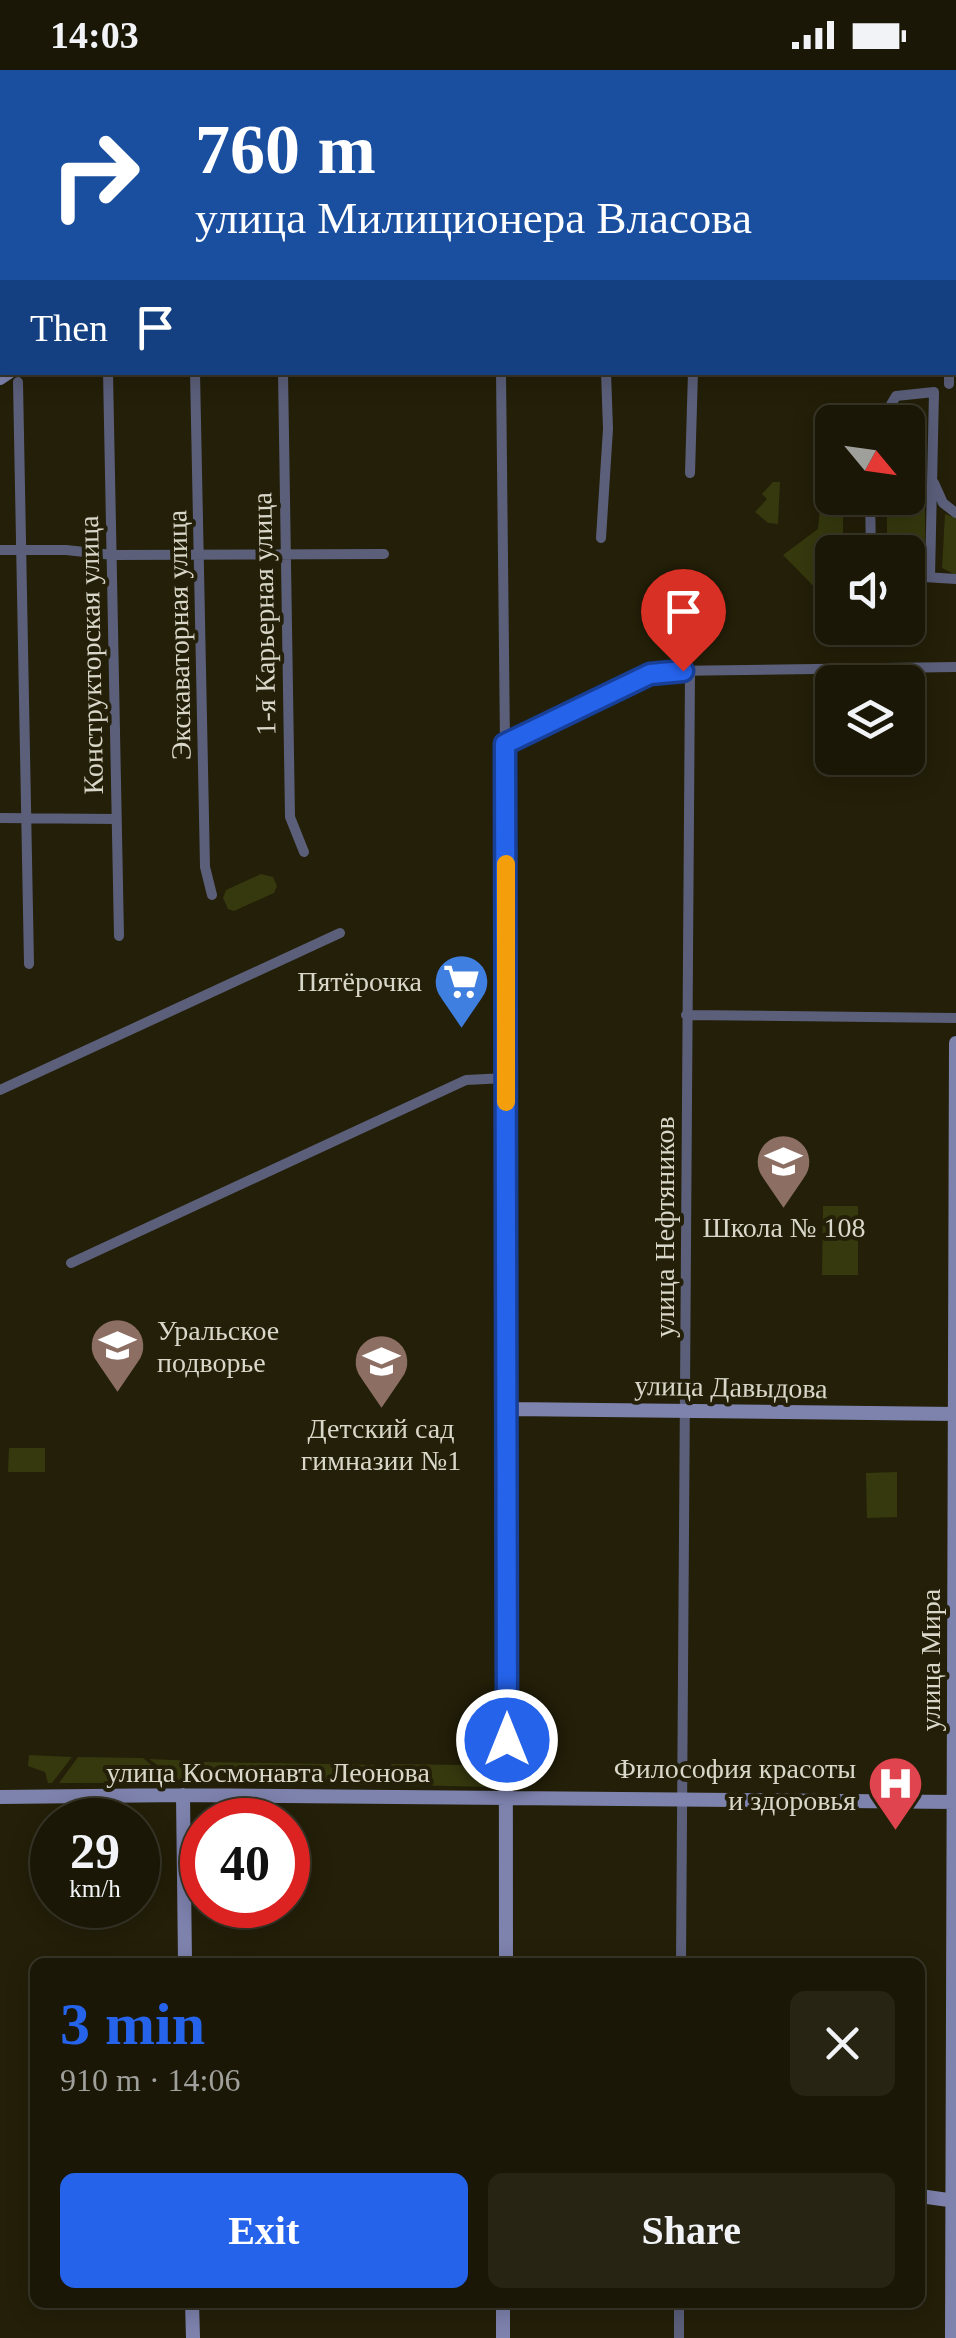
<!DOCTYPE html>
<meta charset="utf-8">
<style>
body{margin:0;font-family:"Times New Roman",serif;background:#272414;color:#f1f3f6;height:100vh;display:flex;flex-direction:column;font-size:38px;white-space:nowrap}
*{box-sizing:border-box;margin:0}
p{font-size:32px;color:#9f9f9b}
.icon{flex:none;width:55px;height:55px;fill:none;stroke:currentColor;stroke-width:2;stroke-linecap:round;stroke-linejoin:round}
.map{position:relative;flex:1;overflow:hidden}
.side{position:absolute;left:30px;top:1888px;width:895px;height:350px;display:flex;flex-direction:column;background:#1a1706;border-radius:15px;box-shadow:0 5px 25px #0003,0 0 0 2px #383628}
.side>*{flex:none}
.banner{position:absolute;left:0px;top:0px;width:958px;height:305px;box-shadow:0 5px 25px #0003,0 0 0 2px #383628;background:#1a4fa0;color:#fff;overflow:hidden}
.needle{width:65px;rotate:119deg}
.tools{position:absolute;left:815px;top:335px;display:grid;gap:20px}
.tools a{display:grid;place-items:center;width:110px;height:110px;border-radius:15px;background:#1a1706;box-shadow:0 5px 25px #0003,0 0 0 2px #383628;font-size:50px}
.speed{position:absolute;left:30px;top:1728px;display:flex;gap:20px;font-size:50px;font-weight:700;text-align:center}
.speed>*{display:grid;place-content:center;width:130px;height:130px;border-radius:50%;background:#1a1706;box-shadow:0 5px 25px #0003,0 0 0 2px #383628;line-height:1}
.speed small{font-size:25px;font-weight:400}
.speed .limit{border:15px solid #d22;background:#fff;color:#111}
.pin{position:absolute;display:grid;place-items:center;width:85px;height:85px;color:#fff;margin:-102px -42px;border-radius:50% 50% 50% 0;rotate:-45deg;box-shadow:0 0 10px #0007}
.pin .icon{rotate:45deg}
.me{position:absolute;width:110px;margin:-55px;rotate:0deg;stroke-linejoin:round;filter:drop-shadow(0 0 8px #0008)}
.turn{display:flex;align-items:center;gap:35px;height:210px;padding:0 30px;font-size:45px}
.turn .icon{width:130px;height:130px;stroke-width:2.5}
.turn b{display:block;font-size:70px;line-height:85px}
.then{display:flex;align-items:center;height:95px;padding:0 30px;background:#0003;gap:20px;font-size:38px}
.round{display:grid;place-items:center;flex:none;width:105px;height:105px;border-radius:15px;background:#272414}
.headline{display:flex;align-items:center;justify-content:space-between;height:170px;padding:0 30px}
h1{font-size:60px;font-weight:700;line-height:75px;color:#2563eb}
.action{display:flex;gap:20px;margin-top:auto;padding:20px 30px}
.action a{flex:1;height:115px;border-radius:15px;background:#2563eb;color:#fff;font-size:40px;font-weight:700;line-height:115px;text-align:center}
.action a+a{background:#272414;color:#f1f3f6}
.status{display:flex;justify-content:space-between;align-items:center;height:70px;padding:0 50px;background:#1a1706;direction:ltr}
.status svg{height:28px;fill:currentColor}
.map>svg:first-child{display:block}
</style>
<div class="status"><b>14:03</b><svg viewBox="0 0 49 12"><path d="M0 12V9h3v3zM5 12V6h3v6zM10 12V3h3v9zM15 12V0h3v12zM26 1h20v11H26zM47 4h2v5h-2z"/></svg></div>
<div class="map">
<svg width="956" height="2268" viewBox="0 0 956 2268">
<rect width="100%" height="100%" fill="#231f08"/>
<path fill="#36390e" d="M832,376V428H843V482H832V535L783,485L818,459L826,378Z
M908,400L925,401V503H908V482H887V428H908Z
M773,412H780L778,454L768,453L755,442L767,429L762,424Z
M945,444L956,448V505L942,498Z
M261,804L273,807L277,816L274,823L234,841L228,839L223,828L226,820Z
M823,1136H858V1205H822Z
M9,1378H45V1402H8Z
M897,1402V1447L867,1448L866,1403Z
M29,1685L72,1687L52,1713H48L45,1702L28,1696Z
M78,1687L143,1688L173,1713H59Z
M149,1689L198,1691L193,1711H179Z
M202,1692L381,1695V1707L373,1715L211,1711L202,1708Z
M391,1694L463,1695C472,1704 486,1708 492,1717L397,1715L392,1709Z"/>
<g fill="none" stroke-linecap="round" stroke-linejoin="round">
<path stroke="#5b5f7a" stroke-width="10" d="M180,0V2
M276,0L277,2
M381,0V2
M494,0V2
M784,0V2
M613,2V0
M700,2V0
M955,246H956
M108,302L119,866
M195,302L205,797L212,825
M283,302L290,747L304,782
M501,302L505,674L650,604L668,601L956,597
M949,302V314
M18,312L29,894
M889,338L896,326L934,322L930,507
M690,403L693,302
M934,413L943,433L956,443
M870,428L871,482
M601,468L608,359L606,302
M0,480H66L113,485L384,484
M908,506L956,509
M0,748L116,749
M686,945L956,948
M0,1020L340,863
M71,1193L466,1010L506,1008
M681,1892L690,601
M679,2268V2232"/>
<path stroke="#7e83ae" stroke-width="14" d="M955,115H956
M0,308L9,302
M505,674L506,1892
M506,1339L956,1344
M183,1725L185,1892
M0,1727L183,1725L956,1732
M920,2126L956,2131
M192,2232L193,2268
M503,2268V2232
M952,2268L956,973"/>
<path stroke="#999fd7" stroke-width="15" d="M955,103H956"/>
</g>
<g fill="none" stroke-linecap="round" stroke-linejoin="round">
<defs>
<path id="route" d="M507,1670L505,674L650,604L683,601"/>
</defs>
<use href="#route" stroke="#184099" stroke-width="25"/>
<use href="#route" stroke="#2563eb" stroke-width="18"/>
<path stroke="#f59e0b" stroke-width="18" d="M506,794V1032"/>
</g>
<defs>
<symbol id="supermarket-pin" viewBox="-11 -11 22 30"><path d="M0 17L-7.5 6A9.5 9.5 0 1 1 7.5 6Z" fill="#3f7fe0" stroke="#231f08"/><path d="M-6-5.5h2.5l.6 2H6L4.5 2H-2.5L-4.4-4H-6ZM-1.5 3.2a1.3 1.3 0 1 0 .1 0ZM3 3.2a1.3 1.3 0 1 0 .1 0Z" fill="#fff"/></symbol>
<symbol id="school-pin" viewBox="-11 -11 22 30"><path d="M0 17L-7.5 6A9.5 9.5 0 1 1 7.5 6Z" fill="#8d6e63" stroke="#231f08"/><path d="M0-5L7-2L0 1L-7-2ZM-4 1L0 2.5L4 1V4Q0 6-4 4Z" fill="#fff"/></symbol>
<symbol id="hospital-pin" viewBox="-11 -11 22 30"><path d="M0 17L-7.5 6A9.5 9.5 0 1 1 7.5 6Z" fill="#e0444e" stroke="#231f08"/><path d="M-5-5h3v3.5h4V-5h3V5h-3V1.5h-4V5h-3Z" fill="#fff"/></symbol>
</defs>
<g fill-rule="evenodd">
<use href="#supermarket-pin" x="430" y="880" width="63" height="86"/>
<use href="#school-pin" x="752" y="1060" width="63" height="86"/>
<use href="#school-pin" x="86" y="1244" width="63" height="86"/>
<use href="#school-pin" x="350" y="1260" width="63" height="86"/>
<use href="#hospital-pin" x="864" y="1682" width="63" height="86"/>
</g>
<g text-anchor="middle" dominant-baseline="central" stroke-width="8" stroke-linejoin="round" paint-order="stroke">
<g font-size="28" fill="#d9d7c9" stroke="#231f08">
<text transform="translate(264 544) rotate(-91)">1-я Карьерная улица</text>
<text transform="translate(179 565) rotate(-91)">Экскаваторная улица</text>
<text transform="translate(91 585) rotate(-91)">Конструкторская улица</text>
<text transform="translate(664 1157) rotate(-90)">улица Нефтяников</text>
<text transform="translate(731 1317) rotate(1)">улица Давыдова</text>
<text transform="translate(930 1590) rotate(-90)">улица Мира</text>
<text x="268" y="1702">улица Космонавта Леонова</text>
</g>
<g font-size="28" fill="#d9d7c9" stroke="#231f08" text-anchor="end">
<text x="422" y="911">Пятёрочка</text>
<text x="784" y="1157" text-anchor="middle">Школа № 108</text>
<text x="157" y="1260" text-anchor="start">Уральское<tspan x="157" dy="32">подворье</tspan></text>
<text x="381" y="1358" text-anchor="middle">Детский сад<tspan x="381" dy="32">гимназии №1</tspan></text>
<text x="856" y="1698">Философия красоты<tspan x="856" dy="32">и здоровья</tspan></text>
</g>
</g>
</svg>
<div class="tools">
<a><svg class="needle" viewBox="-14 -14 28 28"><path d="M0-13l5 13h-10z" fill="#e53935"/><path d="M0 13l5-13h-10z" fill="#9f9f9b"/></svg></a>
<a><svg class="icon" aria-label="sound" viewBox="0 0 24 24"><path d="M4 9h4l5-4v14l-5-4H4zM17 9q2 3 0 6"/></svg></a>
<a><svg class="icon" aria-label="layers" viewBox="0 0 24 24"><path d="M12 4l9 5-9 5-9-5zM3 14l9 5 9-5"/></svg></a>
</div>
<div class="speed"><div>29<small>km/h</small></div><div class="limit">40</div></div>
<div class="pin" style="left:683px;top:601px;background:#d93025"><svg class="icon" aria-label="arrive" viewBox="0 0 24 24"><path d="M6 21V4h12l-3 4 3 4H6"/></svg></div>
<svg class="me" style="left:507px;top:1670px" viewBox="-20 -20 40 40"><circle r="17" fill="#2563eb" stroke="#fff" stroke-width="3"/><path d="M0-11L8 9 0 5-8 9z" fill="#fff"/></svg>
<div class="banner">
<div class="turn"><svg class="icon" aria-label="right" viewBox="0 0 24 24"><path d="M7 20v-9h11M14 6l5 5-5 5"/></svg><div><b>760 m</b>улица Милиционера Власова</div></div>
<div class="then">Then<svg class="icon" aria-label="arrive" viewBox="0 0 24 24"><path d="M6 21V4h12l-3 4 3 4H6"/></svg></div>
</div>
<section class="side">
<div class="headline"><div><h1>3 min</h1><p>910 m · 14:06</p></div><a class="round"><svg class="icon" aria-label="close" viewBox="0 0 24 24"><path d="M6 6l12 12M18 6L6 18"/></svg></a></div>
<div class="action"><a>Exit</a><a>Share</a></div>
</section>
</div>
